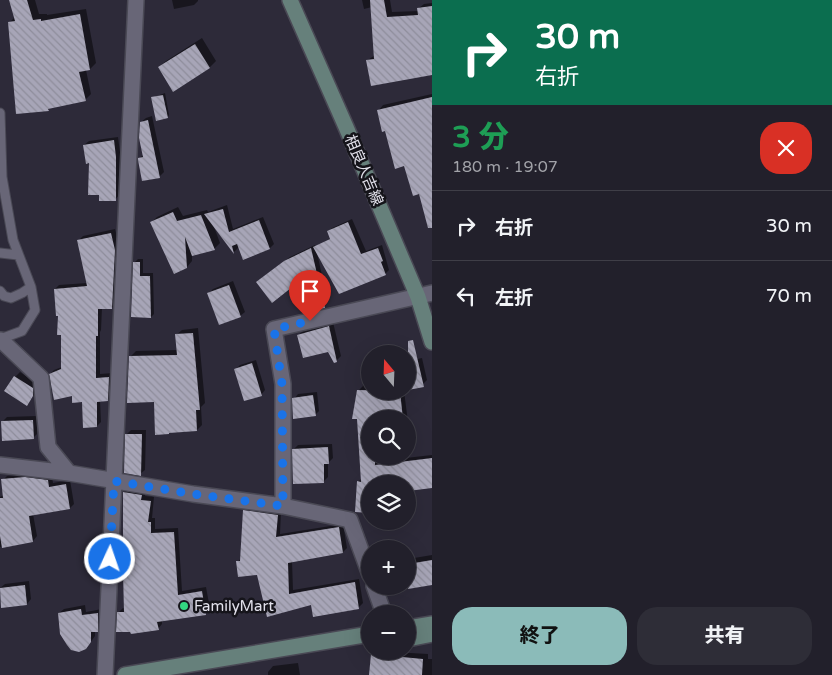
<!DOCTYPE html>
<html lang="ja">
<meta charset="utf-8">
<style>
body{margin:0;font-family:"Varela Round","Noto Sans JP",sans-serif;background:#2e2d37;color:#f1f3f6;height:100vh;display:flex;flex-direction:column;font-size:19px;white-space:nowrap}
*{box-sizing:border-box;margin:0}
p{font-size:16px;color:#a2a3a9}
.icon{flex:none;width:28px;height:28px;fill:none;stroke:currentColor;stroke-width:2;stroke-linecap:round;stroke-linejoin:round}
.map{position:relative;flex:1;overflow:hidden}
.side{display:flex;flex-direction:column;background:#22202b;width:400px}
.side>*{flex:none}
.top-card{background:#0b6e4f;color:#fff;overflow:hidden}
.needle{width:32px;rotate:341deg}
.buttons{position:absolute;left:361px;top:345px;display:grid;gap:10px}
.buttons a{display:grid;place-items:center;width:55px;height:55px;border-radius:50%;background:#22202b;box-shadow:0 5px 20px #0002,0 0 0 1px #3f3e47;font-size:25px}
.pin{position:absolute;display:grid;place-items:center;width:42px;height:42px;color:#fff;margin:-51px -21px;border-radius:50% 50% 50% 0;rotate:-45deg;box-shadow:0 0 5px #0007}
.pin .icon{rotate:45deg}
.me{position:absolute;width:55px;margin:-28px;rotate:3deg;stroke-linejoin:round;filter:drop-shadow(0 0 4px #0008)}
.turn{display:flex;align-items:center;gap:18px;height:105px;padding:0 20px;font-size:22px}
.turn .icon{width:65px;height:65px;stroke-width:2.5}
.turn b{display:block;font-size:35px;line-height:42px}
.round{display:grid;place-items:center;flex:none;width:52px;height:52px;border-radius:20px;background:#2e2d37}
.overview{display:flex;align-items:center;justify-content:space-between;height:85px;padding:0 20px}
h1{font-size:30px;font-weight:800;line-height:38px;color:#1e9e55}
.primary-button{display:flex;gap:10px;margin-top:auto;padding:10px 20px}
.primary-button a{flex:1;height:58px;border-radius:20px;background:#8bbbb9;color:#111;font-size:20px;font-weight:800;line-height:58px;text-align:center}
.primary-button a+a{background:#2e2d37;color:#f1f3f6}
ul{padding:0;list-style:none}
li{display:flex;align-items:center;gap:15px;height:70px;padding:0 20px;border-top:1px solid #3f3e47}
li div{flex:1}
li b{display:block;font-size:19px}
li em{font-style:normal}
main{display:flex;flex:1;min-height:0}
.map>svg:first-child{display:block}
</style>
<main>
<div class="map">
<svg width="432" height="675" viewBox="0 0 432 675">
<defs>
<pattern id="building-back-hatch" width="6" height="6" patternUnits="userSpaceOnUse" patternTransform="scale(1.25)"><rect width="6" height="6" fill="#a7a5b7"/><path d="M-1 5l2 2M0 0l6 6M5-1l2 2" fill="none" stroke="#8e8d9b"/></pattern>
</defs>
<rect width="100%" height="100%" fill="#2d2a39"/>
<path fill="#0007" d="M11,0H35L39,14H47V15L86,9L96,63L90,69L86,70L91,94L85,100L50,107L48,110L10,22L15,17Z
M172,0H198V1L194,5L174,9Z
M362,0H390L392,12L419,11V8L424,4L432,3V74L368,60L375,55L372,7L364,9Z
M202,38L216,61L210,67H159L166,61Z
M165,93L169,115L168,117L152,98Z
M432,94V212L419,193L379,110L383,105Z
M152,116L164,172L160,176L143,179L139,159L144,154L141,122L146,118Z
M118,137L120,152L119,195L115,200L90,162L84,145L89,141Z
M227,205L233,229L263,217L274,244L270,248L239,247L234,252L213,224L220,243L214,249L192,255V261L187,267L152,222L157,217L178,207L183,216L207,210L208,212Z
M352,219L366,251L382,245L389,270L385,274L317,253L328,302L324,307L292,287L262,278L290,257L315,245L316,247L331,238L328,232L332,228Z
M115,229L119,245L116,304L112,308H102L101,330L100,332V374L113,373L112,395L108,400H100L101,422L97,426L84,401L73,395L50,374L54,370L62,367V334L55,289L59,285L87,283L79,240L83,236Z
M138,259H143V273H153L154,314L151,317L135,262Z
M233,281L245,312L240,316L208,294L213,289Z
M333,322L341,356L336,361L329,351L299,335L303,331Z
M198,328L205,403L201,407L202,425L197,430L171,431L169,433L155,401L130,357L136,351L178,350L176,335L182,330Z
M422,358L427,380L423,384L408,388V361Z
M370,359V391H404L408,422V423V419H370V432L358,391L363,386L361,372L365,368L370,367Z
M256,360L265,390L261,395L236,369L240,365Z
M20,372L37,384V391L26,405L15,377Z
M317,392L319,411L315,415L294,399L298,394Z
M37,416V434L33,438L2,422L7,417Z
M131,430H146L145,470L140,474L127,434Z
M370,435V456H379V461L432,455V487L408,490V484L399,475L375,484H370V511L358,482L362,478Z
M332,444L333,458L328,463V477L324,481L294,449L298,445Z
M30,473L52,476L53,483L70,480L74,504L70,508L33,514L37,536L33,541L0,547V497L4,495L3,480L7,476Z
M128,488L146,491L145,496L154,497L152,518H155V529L178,528L182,591L206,587L210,609L205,614L162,620V624L158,629L118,613L123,608L125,609L124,570L121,553L125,550L124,492Z
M248,506L281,511L280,534L343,524L347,548L343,552L292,561L293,590L359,579L363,603L358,608L312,604L268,615L258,574L238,562L241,558L244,511Z
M432,555V584L389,591L388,586H408V559Z
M29,581L31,599L27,604L0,588L5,584Z
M85,605L86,612L102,609V626L97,631H95V636L90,643L59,613L64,609Z
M376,651L428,654V659H432V675H370L372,655Z
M298,663L300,675H268V672L273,666Z"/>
<path fill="url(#building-back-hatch)" d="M9,0H27L33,20L41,19V21L80,14L90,70L79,72L86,101L48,109L49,111L16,114L8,22L15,21Z
M370,0H384L387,17L418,15L417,8L432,6V75L371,86L366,60L374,59Z
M195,44L210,68L173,92L158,67Z
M163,95L168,118L156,121L151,97Z
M432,97V228H428L419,194L413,196L404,166L395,169L385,131L382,132L377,110Z
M148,120L160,178L142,181L138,160V158L143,157L139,138L140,122Z
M114,140L116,157V201H99V195H88L89,163L86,164L83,145Z
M223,209L229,232L259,220L270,249L243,260L237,244L232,246L234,254L204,214Z
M173,212L177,221L201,215L215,250L192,256L185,237L187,268L174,274L150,222Z
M348,222L361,254L378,248L383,261L381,262L386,275L339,294L313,247L330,239L327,231Z
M111,233L115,250L112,309H98V336H96V378L109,377L108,401L97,402V427L83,428L82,402L72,403V396L54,400L49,374L61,369V335H57L58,316H56L54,289L87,286L77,240Z
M311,248L325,308L305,312L291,288L272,303L256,282L284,261Z
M133,262H140V276H150L151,318L131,317Z
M229,285L241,317L219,325L207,293Z
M329,326L337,362L334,363L328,352L303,358L297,335Z
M193,333L200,410H196L197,431L169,433V434L155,435L154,402L127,403L129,356L177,355L175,334Z
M413,340L424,387L408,390V341Z
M252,363L262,396L244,401L234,369Z
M14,376L33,388V396L27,406L4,391Z
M357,390L400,391L403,419H370V456H375V465L432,458V488L408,491V484H399L398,477L370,484V513L355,512L357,481L361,482L357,419H352Z
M313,395L316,416L293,419L292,398Z
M33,420L34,439L2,441L1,421Z
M125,434H142L141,476L124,473Z
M328,447L329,464H324V483L293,484L292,449Z
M25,477L48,480L49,487L66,484L70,509L29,516L33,542L2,548L0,536V498H3L1,479Z
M123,492L142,495L141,500L151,501L148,522H151V533L174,532L178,595L202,591L206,615L157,622L159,630L131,634L130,632H116L117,612H124L123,572H119L120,552H123Z
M243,510L278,515L276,537L339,527L343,553L288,563L289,594L355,582L359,609L313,617L311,605L267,617L257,575L238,577L236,561H240Z
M432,560V585L408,589V564Z
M25,585L27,605L1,608L0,588Z
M81,609L82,615L98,613V632H91V642L86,649L79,652L71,650L67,645L60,634L58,613Z
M371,654L423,659L422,675H369Z"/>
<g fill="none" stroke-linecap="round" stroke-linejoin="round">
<defs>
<path id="lane" d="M0,113L2,177L13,240L31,287L35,310L22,331L0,339
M0,253L18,255
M0,291L4,296L11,298L22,293L31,287"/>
<path id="street" d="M1,340L41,378L48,447L69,473
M0,465L69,473L193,494L283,506L350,520L370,575
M283,506V384L274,329L432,293
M374,586L384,614
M105,675L136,0"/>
<path id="secondary" d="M290,0L346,127L418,297L432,342
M408,628L432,624
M408,639L432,634
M125,675L370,634"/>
</defs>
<use href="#lane" stroke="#4a4955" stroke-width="11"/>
<use href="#street" stroke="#4a4955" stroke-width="18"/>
<use href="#secondary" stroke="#4a4955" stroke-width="18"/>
<use href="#lane" stroke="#686677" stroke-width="9"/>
<use href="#street" stroke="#686677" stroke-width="15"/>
<use href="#secondary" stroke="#66807b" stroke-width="15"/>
</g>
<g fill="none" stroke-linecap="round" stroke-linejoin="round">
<path stroke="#1a73e8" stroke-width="9" stroke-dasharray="0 16.2" d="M110,559L114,481L193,494L283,506L282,384L274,329L310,321"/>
</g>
<circle fill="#33d881" stroke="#15141a" stroke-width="2" cx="184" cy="606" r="5"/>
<g text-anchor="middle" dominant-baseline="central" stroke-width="5" stroke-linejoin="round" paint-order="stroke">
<g font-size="15" fill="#e2e1eb" stroke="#15141a">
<text transform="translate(364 170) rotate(67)">相良人吉線</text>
</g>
<g font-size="15" fill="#e2e1eb" stroke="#15141a" text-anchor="start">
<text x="194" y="606">FamilyMart</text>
</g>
</g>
</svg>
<div class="buttons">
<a><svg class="needle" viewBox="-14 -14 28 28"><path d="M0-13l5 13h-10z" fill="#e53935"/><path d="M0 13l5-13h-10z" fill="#a2a3a9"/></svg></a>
<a><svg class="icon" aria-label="search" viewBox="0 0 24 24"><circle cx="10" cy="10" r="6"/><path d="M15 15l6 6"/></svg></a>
<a><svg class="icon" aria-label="layers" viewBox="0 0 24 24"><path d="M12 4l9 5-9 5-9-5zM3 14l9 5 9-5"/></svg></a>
<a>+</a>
<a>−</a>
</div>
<div class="pin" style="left:310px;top:321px;background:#d93025"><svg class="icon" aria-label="arrive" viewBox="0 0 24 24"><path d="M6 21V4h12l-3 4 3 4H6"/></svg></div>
<svg class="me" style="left:110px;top:559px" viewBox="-20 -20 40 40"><circle r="17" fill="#1a73e8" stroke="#fff" stroke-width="3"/><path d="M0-11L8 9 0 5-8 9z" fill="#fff"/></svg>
</div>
<section class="side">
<div class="top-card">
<div class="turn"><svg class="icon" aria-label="right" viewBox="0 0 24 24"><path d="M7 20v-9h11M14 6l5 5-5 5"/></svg><div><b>30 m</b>右折</div></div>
</div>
<div class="overview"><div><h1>3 分</h1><p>180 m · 19:07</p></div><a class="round" style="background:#d93025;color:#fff"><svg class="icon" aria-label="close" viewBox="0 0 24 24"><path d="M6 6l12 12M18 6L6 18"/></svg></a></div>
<ul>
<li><svg class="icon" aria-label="right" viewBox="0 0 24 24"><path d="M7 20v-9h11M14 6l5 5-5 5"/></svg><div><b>右折</b></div><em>30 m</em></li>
<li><svg class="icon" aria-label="left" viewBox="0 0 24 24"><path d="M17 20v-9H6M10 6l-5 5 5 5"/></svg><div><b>左折</b></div><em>70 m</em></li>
</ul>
<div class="primary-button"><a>終了</a><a>共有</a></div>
</section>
</main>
